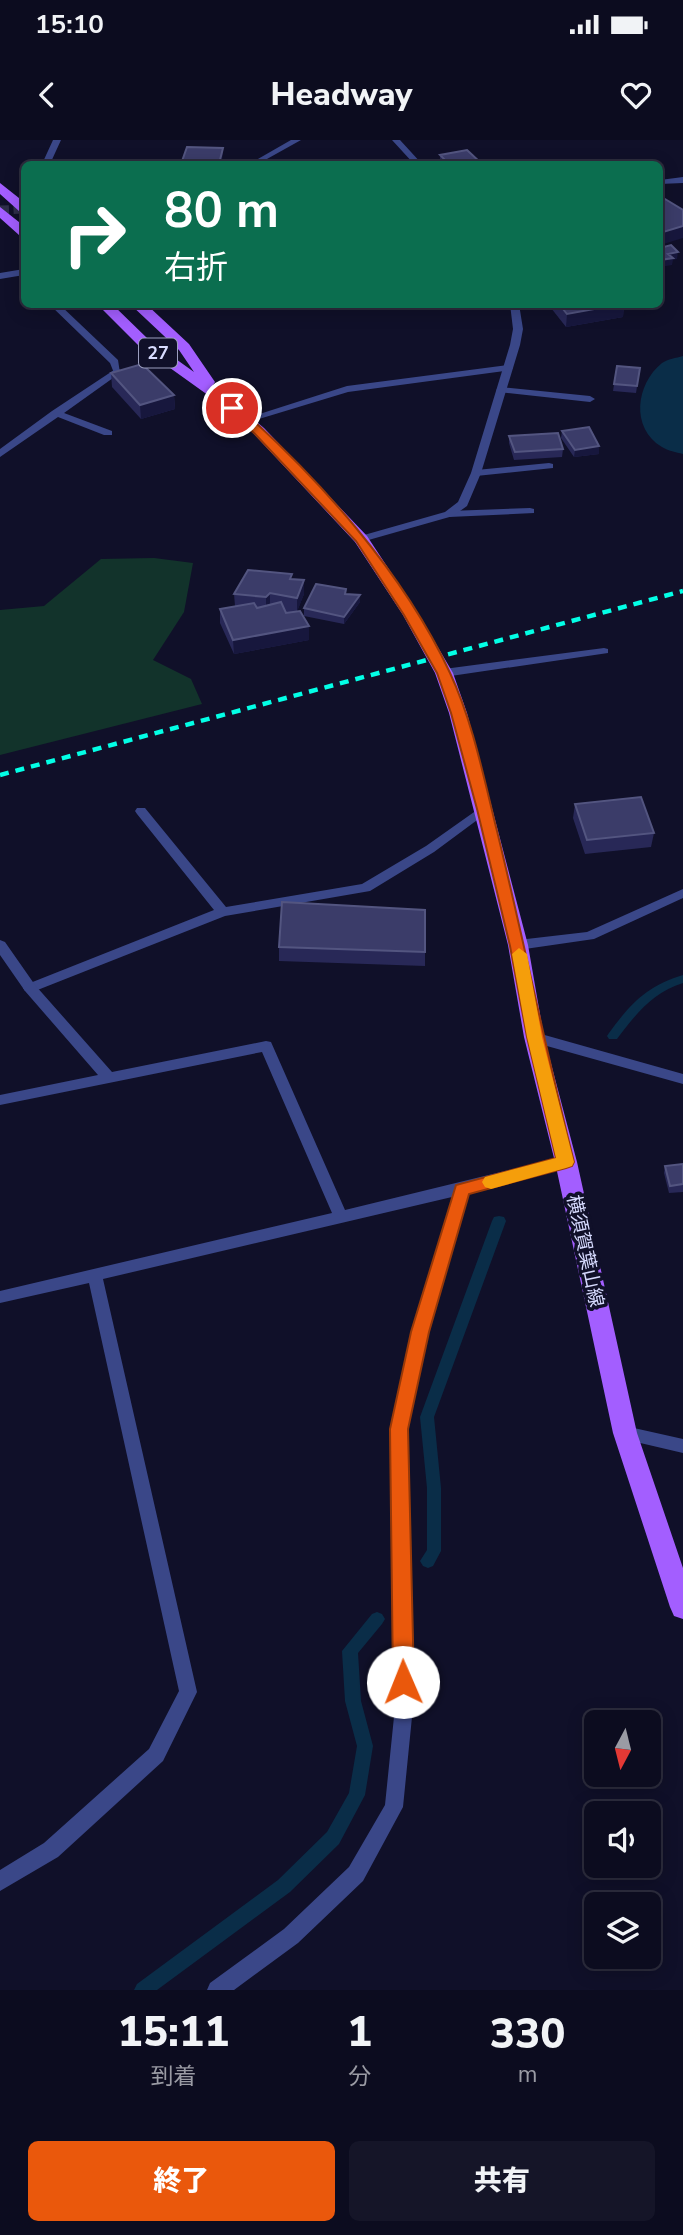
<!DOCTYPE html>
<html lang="ja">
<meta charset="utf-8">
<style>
body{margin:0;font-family:"Nunito Sans","Noto Sans JP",sans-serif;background:#151528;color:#f1f3f6;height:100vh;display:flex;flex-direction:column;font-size:26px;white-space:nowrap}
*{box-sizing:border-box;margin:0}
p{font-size:23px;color:#9a9ba4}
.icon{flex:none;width:38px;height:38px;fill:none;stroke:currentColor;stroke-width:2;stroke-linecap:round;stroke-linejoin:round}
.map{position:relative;height:1850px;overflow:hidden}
.side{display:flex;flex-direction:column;background:#0c0c1f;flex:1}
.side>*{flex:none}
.hud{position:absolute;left:21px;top:21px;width:642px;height:147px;border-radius:10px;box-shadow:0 4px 18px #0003,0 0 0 2px #2c2c3d;background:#0b6e4f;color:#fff;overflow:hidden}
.needle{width:46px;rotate:187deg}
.tools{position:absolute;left:584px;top:1570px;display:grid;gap:14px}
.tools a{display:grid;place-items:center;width:77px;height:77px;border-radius:10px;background:#0c0c1f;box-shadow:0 4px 18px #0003,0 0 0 2px #2c2c3d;font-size:35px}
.pin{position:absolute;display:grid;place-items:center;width:60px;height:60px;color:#fff;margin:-30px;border:4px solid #fff;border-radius:50%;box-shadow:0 2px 7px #0007}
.me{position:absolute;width:77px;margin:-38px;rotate:359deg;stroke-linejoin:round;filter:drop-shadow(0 0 5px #0008)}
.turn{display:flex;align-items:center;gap:24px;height:147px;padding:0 28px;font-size:32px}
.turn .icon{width:91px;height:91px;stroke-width:2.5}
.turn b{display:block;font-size:49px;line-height:60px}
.eta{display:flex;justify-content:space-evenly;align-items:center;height:119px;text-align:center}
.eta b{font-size:42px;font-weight:800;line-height:49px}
.action{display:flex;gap:14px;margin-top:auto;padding:14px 28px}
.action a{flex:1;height:80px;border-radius:10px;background:#ea580c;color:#fff;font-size:28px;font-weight:800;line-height:80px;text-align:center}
.action a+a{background:#151528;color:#f1f3f6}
.status{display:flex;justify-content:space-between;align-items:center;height:49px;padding:0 35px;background:#0c0c1f;direction:ltr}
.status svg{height:19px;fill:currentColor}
header{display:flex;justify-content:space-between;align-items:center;height:91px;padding:0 28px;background:#0c0c1f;font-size:32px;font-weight:800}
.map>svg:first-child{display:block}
</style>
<div class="status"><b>15:10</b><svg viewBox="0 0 49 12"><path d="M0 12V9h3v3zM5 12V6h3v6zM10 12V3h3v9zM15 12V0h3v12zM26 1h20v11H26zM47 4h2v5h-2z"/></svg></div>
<header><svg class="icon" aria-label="back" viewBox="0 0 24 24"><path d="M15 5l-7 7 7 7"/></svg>Headway<svg class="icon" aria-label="heart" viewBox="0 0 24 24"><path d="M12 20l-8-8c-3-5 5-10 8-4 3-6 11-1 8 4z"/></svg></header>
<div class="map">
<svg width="683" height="1850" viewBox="0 0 683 1850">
<rect width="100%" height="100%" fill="#101029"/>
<path fill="#12332b" d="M154,418L193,423L184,472L153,520L191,539L202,564L0,615V470L44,466L101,419Z"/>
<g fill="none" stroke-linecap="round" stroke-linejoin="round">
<path fill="#0a2d48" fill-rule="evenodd" d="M683,835V843C653,852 635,875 617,899H609L607,896L609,893C631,863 647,846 683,835Z
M499,1076L504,1077L506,1081L434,1277L441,1348V1411L433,1426L428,1428L423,1426L420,1421L427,1410V1348L420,1277L492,1081L494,1077Z
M377,1472L382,1474L385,1479L382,1484L358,1513L361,1561L373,1606L365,1655L339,1704L290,1752L157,1850H134L137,1844L278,1740L327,1692L349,1653L357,1606L345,1561L342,1511L372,1474Z"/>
<path fill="#0a2d48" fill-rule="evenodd" d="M683,216V314C676,312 668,311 662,307C630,288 636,244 662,223C668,219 676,218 683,216Z"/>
<path stroke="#2e2e49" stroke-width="9" stroke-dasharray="9 4.5" stroke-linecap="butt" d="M0,70L24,69"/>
<path fill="#3a4788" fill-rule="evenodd" d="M508,225L513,228L511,230L348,252L249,282L241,280L347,246Z
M117,228L122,231L120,233L64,273L112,291V295H104L58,277L0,317V309L52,271Z
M501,247L590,256L595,259L590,262L498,252L496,250Z
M549,323L553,324V328L476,336L471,333L476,330Z
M530,368L534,369V373L449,377L444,374L449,371Z
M604,508L608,509V513L444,537L438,533L444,529Z
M484,665L490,669L488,672L434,712L370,751L225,776L35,851H25L23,848L25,845L214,770L137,674L135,671L137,668H145L226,767L362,744L426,706Z
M683,749V758L594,799L518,810L511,805L518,800L587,792Z
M625,1286L683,1299V1313L619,1298L617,1293L619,1288Z"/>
<path fill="#3a4788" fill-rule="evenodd" d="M53,0H61L50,24H42Z
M291,0H301L258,24H249Z
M392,0H400L422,24H414Z
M683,37V43L660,44V40Z
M24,129V135L0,139V133Z
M49,164H59L118,220L120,233H114L110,223Z
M267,164H276L277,166L272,169Z
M510,164H519L523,189L520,205L481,333L467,366L453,376L365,401H357V397L445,372L458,362L471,333L510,205L513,189Z
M0,800L5,802L35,845L112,932L266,901L271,902L345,1070L566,1016L571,1018L573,1022L571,1026L566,1028L468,1053L428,1192L407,1289L413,1567L403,1667L363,1741L298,1803L234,1850H207L210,1843L284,1789L349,1727L385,1665L395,1567L391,1289L412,1192L452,1057L103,1139L197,1552L163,1621L58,1717L0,1751V1730L44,1703L149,1609L179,1551L89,1143L0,1163V1151L332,1073L262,912L0,965V955L98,935L25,851L0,815Z
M534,892L683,934V944L529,901L527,897Z"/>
<path fill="#a35eff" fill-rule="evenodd" d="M0,43L24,62V72L19,71L0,54Z
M0,67L24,86V96L19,95L0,78Z
M97,164H112L148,199L194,232L179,210L130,164H146L189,204L215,242L213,245L264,288L367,396L419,475L453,533L467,573L528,805L544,897L577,1022L637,1293L683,1428V1479L674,1476L670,1467L613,1293L555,1022L524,897L508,805L449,573L435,533L403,475L355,402L254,294L212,258L138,205Z"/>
<path stroke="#03ffe6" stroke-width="4.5" stroke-dasharray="9 7" stroke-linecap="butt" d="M0,635L683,451"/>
</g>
<path fill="#282857" d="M440,15L482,24H442L440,22Z
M551,164H624L623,177L566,187L551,168Z
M617,226L640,228L636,253L613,251Z
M111,233L174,255L175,269L141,279L112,247Z
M562,291L599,314L574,317L561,298Z
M509,296L563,309L562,317L514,320L509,303Z
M292,440L304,454L297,471L309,486V500L234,514L220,483V469L235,466L234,454Z
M346,454L360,455V462L344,484L304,476V468Z
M575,664L654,693L651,707L585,714L573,678Z
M279,807L425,812V826L279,821Z
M683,1024V1052L669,1053L664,1033L665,1026Z"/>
<path fill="#17173d" d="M223,8V15L221,24H219Z
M683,83V98L660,105V93Z
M678,112L677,119L673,120L672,125L660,127V120L668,114Z
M624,164L623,177L566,187L567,174Z
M174,255L175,269L141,279L140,265Z
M599,306V314L574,317L575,310Z
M304,440V454L297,472V458Z
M270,453V467L266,471V457Z
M360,455V462L344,484V477Z
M309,486V500L234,514L233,500Z"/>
<path fill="#3b3c69" stroke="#535580" stroke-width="2" d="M187,7L223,8L219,24H181Z
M467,10L482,24H449L440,15Z
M665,59L683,70V86L660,93V61Z
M671,105L678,112L668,114L673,118L660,120V108Z
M559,164H622L567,174Z
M142,224L174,255L140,265L111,233Z
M617,226L640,228L637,246L614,244Z
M589,287L599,306L575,310L562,291Z
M558,293L563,309L515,312L509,296Z
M248,430L292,434L290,439L304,440L297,458L270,453L266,457L234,454Z
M316,444L346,449L345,454L360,455L344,477L304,468Z
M281,462L286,473L300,471L309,486L233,500L220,469L254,463L257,468Z
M641,657L654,693L587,700L575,664Z
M282,762L425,770V812L279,807Z
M683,1024V1044L670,1046L665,1026Z"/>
<path fill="#ea580c" stroke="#983908" stroke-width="2" d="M228,265H236C318,337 404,433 450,533C473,582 484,639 497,691C524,801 546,912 574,1022L572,1026L566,1028L469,1054L429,1192L408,1289L414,1542L411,1549L403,1552L396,1549L393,1542L390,1289L411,1192L456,1045L556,1018L527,897L510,806L477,669L451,573L437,533L404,475L356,401L255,294L228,270Z"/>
<path fill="#f59e0b" d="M519,808L527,814L542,897L574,1022L572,1026L566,1028L491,1049L485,1047L482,1042L485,1037L556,1018L527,897L512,814Z"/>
<g text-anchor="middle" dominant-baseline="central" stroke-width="7" stroke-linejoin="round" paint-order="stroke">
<rect fill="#101029" stroke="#9b9ebf" stroke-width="2" x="139" y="198.5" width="38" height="29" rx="5"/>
<g font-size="18" font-weight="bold" fill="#d7dbff">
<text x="158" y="213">27</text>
</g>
<g font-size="19" fill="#d7dbff" stroke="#101029">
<text transform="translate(585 1111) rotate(78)">横須賀葉山線</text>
</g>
</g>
</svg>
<div class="tools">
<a><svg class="needle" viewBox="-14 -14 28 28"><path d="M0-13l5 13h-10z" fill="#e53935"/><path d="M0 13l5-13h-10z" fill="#9a9ba4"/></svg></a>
<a><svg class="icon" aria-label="sound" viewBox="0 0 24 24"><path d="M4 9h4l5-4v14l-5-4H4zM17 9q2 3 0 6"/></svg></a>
<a><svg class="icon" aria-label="layers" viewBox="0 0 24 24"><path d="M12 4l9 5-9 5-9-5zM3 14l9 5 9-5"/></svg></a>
</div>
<div class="pin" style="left:232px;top:268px;background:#d93025"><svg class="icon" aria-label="arrive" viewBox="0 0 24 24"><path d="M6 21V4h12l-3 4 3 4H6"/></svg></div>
<svg class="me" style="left:403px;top:1542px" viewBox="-20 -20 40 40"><circle r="19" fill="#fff"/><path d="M0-13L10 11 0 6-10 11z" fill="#ea580c"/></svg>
<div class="hud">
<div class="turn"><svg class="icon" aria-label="right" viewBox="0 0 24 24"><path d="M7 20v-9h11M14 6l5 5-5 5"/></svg><div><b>80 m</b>右折</div></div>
</div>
</div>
<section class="side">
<div class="eta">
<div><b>15:11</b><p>到着</p></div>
<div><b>1</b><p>分</p></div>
<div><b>330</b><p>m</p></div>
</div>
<div class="action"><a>終了</a><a>共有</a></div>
</section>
